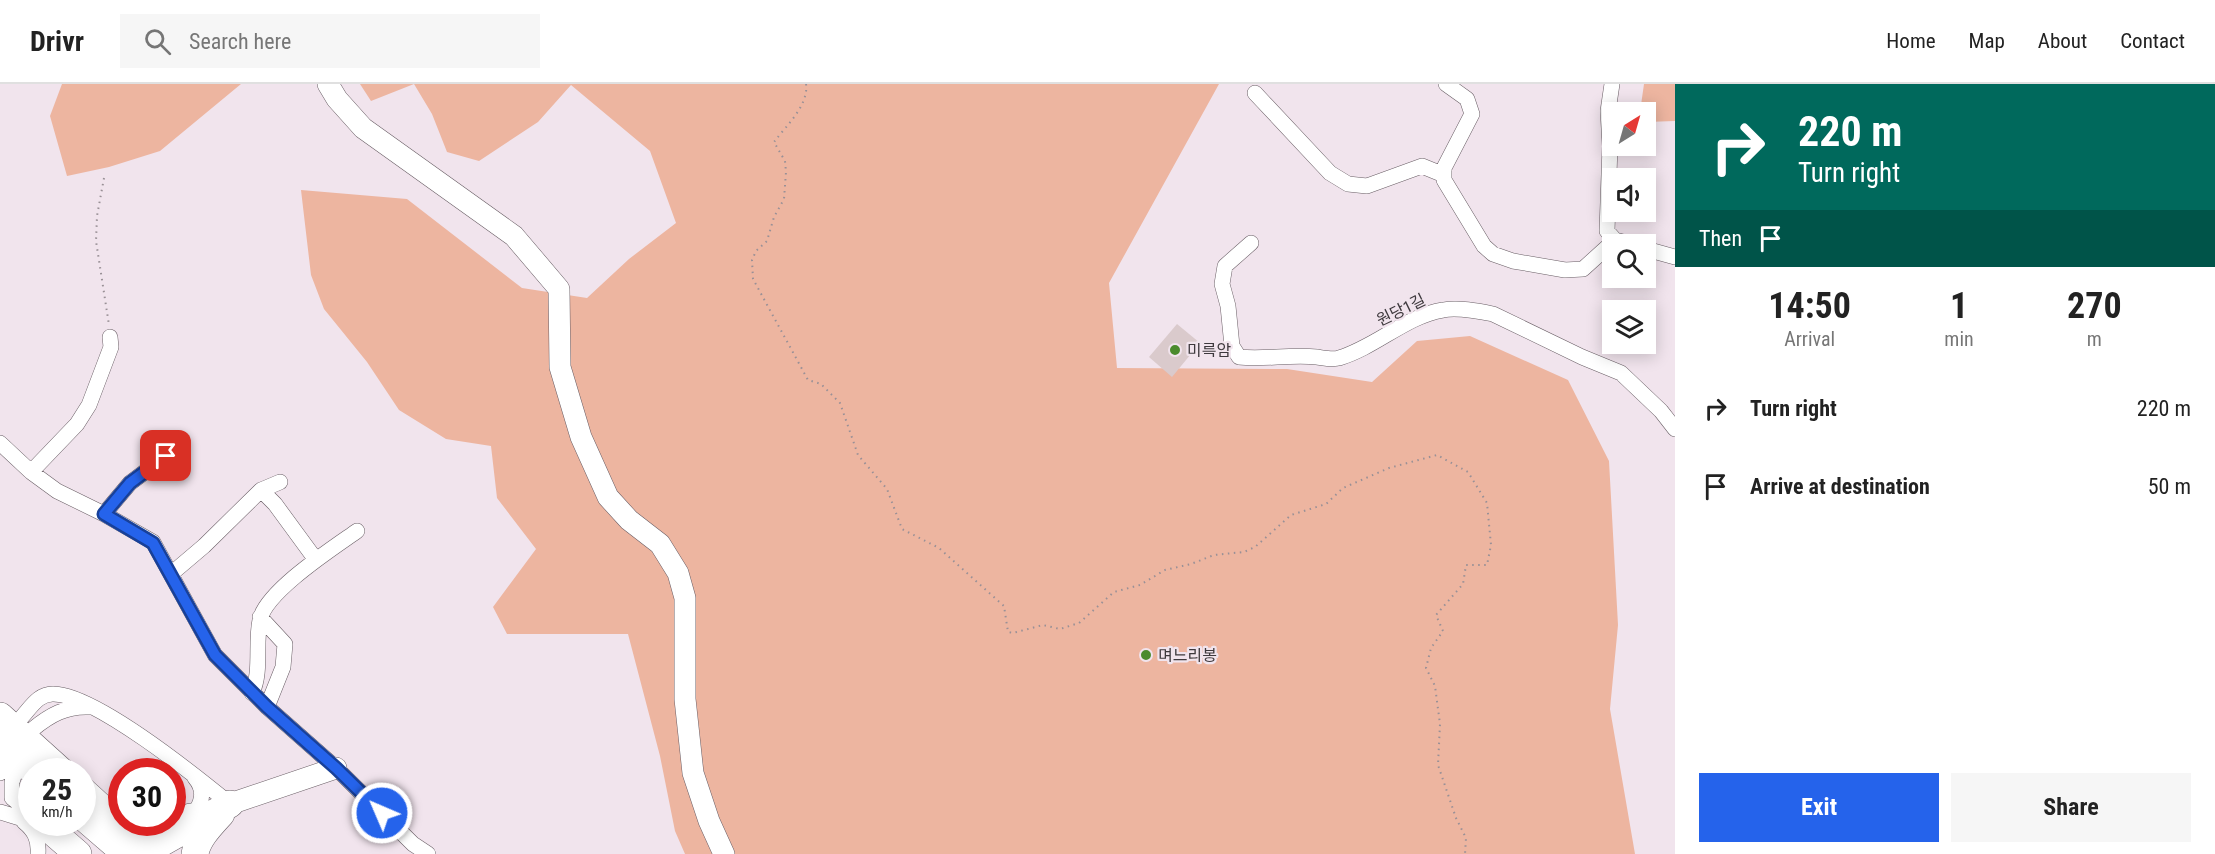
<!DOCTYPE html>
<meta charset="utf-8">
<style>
body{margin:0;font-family:"Roboto Condensed","Noto Sans KR",sans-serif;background:#f6f6f6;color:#222;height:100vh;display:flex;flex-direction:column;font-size:22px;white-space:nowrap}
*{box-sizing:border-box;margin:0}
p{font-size:20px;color:#767676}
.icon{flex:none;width:33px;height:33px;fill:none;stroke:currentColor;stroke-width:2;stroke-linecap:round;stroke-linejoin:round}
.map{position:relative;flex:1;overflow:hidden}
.sheet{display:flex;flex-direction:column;background:#fff;width:540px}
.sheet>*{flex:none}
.hud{background:#00695c;color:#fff;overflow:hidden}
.needle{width:39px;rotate:37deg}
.fabs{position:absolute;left:1602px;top:18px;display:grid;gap:12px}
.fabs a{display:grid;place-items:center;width:54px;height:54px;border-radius:0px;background:#fff;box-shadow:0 3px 15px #0003;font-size:30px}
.speed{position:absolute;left:18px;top:674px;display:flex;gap:12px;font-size:30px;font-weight:700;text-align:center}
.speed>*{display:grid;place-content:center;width:78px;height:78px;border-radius:50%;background:#fff;box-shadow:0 3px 15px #0003;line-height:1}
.speed small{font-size:15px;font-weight:400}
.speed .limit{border:9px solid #d22;background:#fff;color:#111}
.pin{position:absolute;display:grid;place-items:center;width:51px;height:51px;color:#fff;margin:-26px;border-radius:12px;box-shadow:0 3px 9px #0006}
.me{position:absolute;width:66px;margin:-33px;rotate:315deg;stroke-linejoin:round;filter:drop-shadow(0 0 4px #0008)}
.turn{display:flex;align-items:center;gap:21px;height:126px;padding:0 24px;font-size:27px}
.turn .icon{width:78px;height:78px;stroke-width:2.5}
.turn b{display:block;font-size:42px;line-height:51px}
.then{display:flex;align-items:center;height:57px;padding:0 24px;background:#0003;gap:12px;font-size:22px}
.eta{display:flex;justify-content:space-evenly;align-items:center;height:102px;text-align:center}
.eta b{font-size:36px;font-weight:700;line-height:42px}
.action{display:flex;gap:12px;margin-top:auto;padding:12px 24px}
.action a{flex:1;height:69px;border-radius:0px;background:#2563eb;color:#fff;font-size:24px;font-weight:700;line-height:69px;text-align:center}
.action a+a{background:#f6f6f6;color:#222}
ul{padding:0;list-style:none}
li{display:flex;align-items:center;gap:18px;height:78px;padding:0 24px}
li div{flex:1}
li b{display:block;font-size:22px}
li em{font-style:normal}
header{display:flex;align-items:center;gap:36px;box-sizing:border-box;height:84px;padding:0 30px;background:#fff;border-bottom:2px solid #e0e0e0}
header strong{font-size:28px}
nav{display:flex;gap:33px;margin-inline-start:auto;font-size:21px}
.search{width:420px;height:54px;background:#f6f6f6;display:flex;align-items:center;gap:15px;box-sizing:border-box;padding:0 21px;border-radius:0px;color:#767676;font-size:22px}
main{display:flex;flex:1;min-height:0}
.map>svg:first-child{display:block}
</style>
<header>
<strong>Drivr</strong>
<div class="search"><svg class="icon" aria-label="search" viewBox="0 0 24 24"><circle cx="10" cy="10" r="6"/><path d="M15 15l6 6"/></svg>Search here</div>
<nav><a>Home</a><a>Map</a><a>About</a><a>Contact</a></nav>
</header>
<main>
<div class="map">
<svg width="1675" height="770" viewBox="0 0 1675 770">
<rect width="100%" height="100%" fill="#f1e4ed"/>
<path fill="#edb5a0" d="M62,0H241L160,67L109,83L67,92L50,32Z
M360,0H414L371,17Z
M414,0H1219L1109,199L1117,284L1287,285L1372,298L1417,257L1470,252L1568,296L1609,377L1618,541L1610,625L1635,770H685L675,747L660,672L628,550H507L493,523L536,465L497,414L491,362L446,355L399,326L367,278L324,225L311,191L301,106L407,115L522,204L587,214L629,175L676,139L650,67L571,1L538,38L479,77L447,68L432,30Z
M1644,0H1675V37L1646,38V28H1640Z"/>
<path fill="#dacacc" d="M1177,240L1200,259L1172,293L1149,273Z"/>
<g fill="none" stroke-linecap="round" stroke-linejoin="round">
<defs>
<path id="street" d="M1446,0L1467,15L1472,30L1444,84V96L1484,162L1493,170L1513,177L1565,186L1583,185L1615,156
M1612,0L1608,27L1610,62L1607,147L1615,156L1631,160
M1255,9L1330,89L1348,100L1367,102L1422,82L1444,91
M1251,159L1225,182L1222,200L1228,222L1232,262L1239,273C1264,276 1290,270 1317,273C1324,274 1333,276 1339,274C1376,263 1406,232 1443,226C1458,223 1478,227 1493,230L1582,273L1621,289L1661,327L1675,345
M1646,165L1675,173
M0,359L31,388L57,407L104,430L153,458L215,571L267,623L336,684L413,760L428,770
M31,388L77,340L89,321L111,263L110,253
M261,406L275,420L316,476
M104,430L130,399L166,372
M171,490L204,462L261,406L280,398
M260,533L285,560L283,583L267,623
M252,609C262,587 255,560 260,536C265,508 333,464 357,447
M22,633C31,623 39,609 54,610C95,611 197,693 230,720
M33,645C50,631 66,622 89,623
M19,677L12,698V714L32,730
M0,689L6,668
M0,728L20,734L55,750
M192,732C202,720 206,707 195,694
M24,738C35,747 39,756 38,770"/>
<path id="secondary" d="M328,0L337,15L363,44L514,152L559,205L560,283L581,353L608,413L629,436L660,460L678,489L685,514V615L693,689L709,737L724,770
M230,720L336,684"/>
<path id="highway" d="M0,632L61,687
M0,657L33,687
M82,706L139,758
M82,732L118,763
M136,738L164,741L191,733
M55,750L78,770
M104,750L136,765L149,766L230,720
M195,770C197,755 211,741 221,730"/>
</defs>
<use href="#street" stroke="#695e65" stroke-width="16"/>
<use href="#secondary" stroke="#695e65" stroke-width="22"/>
<use href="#highway" stroke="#695e65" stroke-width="28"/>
<path stroke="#999096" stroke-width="2" stroke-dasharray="1.5 4.5" stroke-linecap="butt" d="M806,0C809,21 786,42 774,58L785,77L786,88L784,115L774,133L767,157L756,167L752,176L753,195L808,296L821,300L840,319L858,371L887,405L902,445L939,464L1004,522L1008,548L1013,549L1043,541L1060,545L1079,539L1114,508L1140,501L1165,486L1191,480L1214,471L1244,468L1255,463L1291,431L1326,420L1343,404L1389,384L1437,371L1468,388L1487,419L1491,461L1487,481H1466L1463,500L1436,531L1443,547L1431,564L1426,584L1435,602L1440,640L1438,681L1456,734L1466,754L1465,770
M104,94L97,132L96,157L109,241"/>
<use href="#street" stroke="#fff" stroke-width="15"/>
<use href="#secondary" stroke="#fff" stroke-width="21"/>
<use href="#highway" stroke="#fff" stroke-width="27"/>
</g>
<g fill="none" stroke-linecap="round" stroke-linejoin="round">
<defs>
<path id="route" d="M166,372L130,399L104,430L153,459L215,571L267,623L336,684L382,729"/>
</defs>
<use href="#route" stroke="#184099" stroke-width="15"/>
<use href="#route" stroke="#2563eb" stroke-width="10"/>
</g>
<g fill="#4b8b2d" stroke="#f1e4ed" stroke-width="2">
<circle cx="1175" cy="266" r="6"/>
<circle cx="1146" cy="571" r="6"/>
</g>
<g text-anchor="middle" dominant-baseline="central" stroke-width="4.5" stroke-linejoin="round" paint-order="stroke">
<g font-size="16" fill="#3e393d" stroke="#f1e4ed">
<text transform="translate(1401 226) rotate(-26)">원당1길</text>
</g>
<g font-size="16" fill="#3e393d" stroke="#f1e4ed" text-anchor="start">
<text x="1187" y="266">미륵암</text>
<text x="1158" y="571">며느리봉</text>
</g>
</g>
</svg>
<div class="fabs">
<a><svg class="needle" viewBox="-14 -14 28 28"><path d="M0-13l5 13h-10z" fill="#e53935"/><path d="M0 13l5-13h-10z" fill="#767676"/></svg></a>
<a><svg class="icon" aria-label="sound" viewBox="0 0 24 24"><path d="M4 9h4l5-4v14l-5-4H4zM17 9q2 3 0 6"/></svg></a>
<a><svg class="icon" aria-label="search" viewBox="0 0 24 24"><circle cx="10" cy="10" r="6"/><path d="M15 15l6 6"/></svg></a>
<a><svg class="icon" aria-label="layers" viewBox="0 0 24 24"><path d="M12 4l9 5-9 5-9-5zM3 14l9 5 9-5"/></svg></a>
</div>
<div class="speed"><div>25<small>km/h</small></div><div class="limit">30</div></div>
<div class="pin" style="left:166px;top:372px;background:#d93025"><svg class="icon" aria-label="arrive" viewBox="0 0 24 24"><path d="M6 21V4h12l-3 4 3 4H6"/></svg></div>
<svg class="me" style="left:382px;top:729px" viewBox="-20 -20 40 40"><circle r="17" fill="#2563eb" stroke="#fff" stroke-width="3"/><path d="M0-11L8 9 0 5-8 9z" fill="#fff"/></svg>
</div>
<section class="sheet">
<div class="hud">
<div class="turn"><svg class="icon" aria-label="right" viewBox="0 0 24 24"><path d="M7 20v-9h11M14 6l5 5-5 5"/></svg><div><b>220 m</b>Turn right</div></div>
<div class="then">Then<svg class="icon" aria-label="arrive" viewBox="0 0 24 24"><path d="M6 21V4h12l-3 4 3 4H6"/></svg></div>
</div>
<div class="eta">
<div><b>14:50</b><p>Arrival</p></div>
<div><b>1</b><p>min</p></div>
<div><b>270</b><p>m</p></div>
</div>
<ul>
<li><svg class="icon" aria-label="right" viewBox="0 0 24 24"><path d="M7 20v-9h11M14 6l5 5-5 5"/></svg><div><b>Turn right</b></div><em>220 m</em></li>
<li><svg class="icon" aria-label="arrive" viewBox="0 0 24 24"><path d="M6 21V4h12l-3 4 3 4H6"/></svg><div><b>Arrive at destination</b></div><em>50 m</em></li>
</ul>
<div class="action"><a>Exit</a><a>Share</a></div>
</section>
</main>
